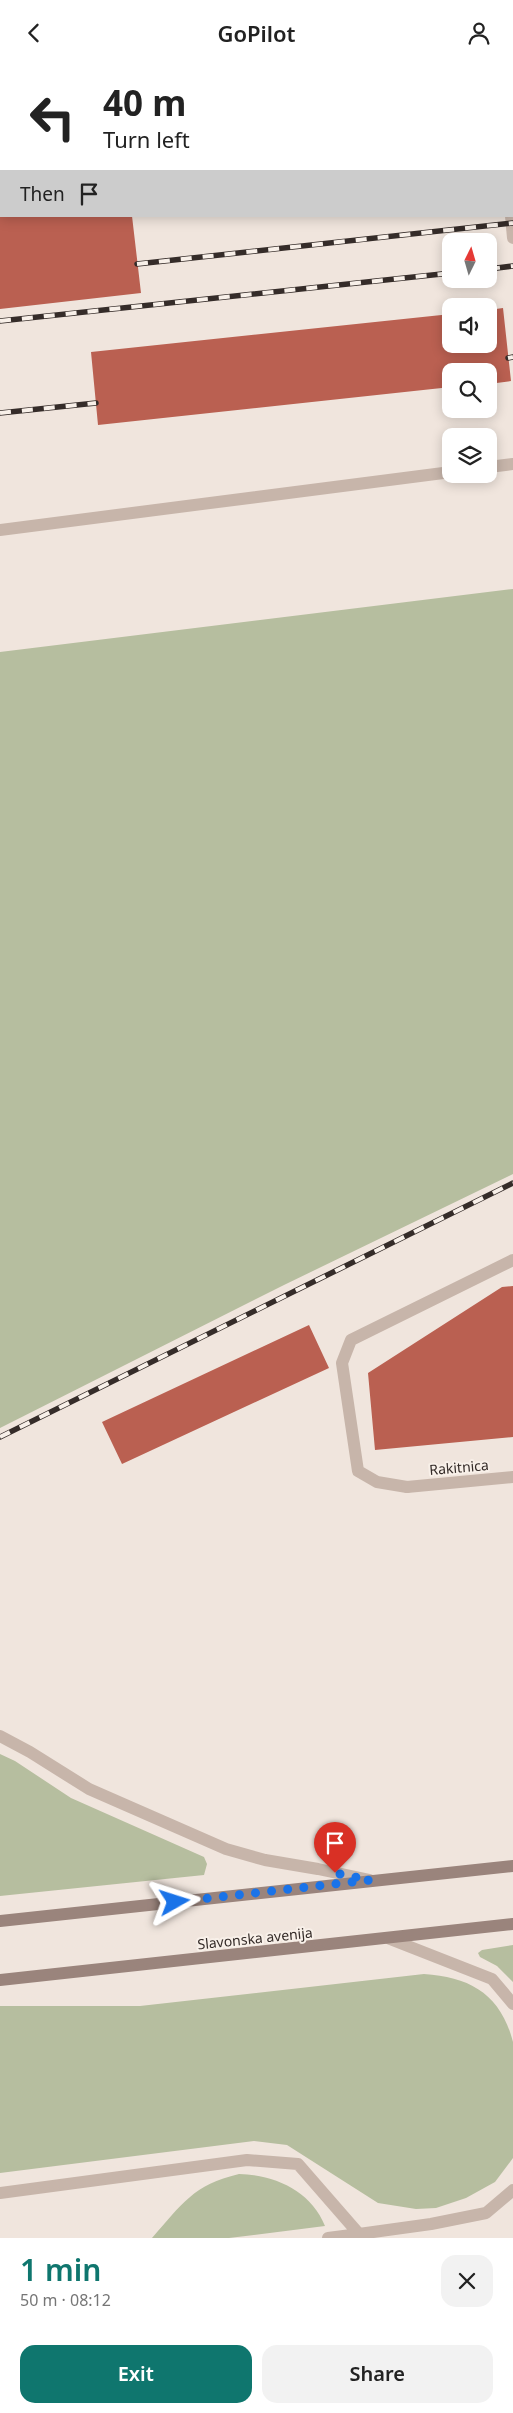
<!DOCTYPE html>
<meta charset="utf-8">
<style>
body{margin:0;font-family:"Noto Sans",sans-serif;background:#f2f2f2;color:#222;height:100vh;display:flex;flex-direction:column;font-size:19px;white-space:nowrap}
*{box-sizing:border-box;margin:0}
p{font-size:16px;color:#767676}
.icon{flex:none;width:28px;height:28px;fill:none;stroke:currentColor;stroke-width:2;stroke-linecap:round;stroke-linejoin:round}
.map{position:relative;height:2173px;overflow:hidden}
.side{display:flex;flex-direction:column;background:#fff;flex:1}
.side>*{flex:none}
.banner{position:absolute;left:0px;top:0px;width:514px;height:152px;box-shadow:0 2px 12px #0003;background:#fff;color:#222;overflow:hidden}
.needle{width:32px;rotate:5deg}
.controls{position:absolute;left:442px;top:168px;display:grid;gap:10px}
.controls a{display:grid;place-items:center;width:55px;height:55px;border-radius:10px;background:#fff;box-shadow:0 2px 12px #0003;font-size:25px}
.pin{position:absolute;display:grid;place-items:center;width:42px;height:42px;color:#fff;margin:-51px -21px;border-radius:50% 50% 50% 0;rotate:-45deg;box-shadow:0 0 5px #0007}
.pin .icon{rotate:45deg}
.me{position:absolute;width:55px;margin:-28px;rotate:84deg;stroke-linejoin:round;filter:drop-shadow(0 0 4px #0008)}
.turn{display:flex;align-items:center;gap:18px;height:105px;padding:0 20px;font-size:22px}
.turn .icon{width:65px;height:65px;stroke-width:2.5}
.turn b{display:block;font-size:35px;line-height:42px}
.then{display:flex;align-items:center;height:48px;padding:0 20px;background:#0003;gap:10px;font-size:19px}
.round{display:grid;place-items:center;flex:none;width:52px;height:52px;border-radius:15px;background:#f2f2f2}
.summary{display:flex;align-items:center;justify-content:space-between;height:85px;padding:0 20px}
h1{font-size:30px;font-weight:600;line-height:38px;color:#0f766e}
.cta{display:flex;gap:10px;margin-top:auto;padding:10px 20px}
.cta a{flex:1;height:58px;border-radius:15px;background:#0f766e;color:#fff;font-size:20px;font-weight:600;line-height:58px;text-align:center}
.cta a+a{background:#f2f2f2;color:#222}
header{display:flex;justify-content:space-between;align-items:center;height:65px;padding:0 20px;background:#fff;font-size:22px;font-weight:600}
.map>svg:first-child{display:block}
</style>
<header><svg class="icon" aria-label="back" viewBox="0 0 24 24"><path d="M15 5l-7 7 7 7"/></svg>GoPilot<svg class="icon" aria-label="person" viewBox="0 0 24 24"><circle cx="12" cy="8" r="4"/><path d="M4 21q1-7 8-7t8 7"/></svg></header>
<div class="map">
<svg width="513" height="2173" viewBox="0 0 513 2173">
<rect width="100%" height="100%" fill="#f0e5dd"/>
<path fill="#b6be9f" d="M513,524V1109L284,1220L0,1363V587Z
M0,1689L15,1696L71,1733L204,1792L207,1799L204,1810L0,1831Z
M513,1880V1917L497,1901L480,1892L478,1888L482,1885Z
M424,1909C471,1912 501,1930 513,1977V2093L495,2117L466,2133L436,2143L416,2144L378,2138L287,2080L254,2076L0,2108V1941H140Z
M239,2109C275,2110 311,2126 325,2161L229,2173H152C182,2139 193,2120 239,2109Z"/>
<path fill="#ba6051" d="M0,151H132L141,228L0,244Z
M503,243L511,316L489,319V306H451V322L98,360L91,287L451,249V279H489V245Z
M513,1221V1372L375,1385L368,1308L502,1222Z
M309,1260L329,1303L122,1399L102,1357Z"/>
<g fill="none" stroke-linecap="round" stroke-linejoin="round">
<path stroke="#c7b5aa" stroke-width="12" d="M493,0L494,1
M511,151L513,173
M489,402L513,399
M0,465L451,407
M407,1422L377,1417L358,1406L342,1298L351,1275L513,1195
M0,1671L30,1687L89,1724L226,1784L265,1795L318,1804L370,1815
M0,2128L247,2095L298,2099L359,2169L431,2159L486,2148L513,2125
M328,2173L359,2169L361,2173"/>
<path stroke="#c7b5aa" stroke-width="12" d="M407,1422L513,1412
M390,1874L492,1914L513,1939"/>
<path stroke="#9a847c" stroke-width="12" d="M0,1856L513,1801
M0,1915L513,1859"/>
<defs>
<path id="rail" d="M512,3H513
M512,29H513
M512,54H513
M137,199L513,158
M489,204L513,201
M0,256L451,208
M508,293L513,292
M0,348L96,338
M0,1372L513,1118"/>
</defs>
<use href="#rail" stroke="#352c29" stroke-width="5.5"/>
<use href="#rail" stroke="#f8f0e9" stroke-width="4" stroke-dasharray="11" stroke-linecap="butt"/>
</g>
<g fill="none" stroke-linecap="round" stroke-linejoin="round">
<path stroke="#1a73e8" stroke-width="9" stroke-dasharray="0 16.2" d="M175,1837L370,1815L335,1808"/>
</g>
<g text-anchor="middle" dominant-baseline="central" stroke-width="4" stroke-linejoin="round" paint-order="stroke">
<g font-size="14" fill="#352c29" stroke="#f8f0e9">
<text transform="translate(459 1402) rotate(-5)">Rakitnica</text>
<text transform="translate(255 1873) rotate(-6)">Slavonska avenija</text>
</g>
</g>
</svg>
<div class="controls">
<a><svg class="needle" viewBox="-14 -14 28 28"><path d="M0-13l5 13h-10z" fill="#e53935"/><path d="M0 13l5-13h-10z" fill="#767676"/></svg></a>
<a><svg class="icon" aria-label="sound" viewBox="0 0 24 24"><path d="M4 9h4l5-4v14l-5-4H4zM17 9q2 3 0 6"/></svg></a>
<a><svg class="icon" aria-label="search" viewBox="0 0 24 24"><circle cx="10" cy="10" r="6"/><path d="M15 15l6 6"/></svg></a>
<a><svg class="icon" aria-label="layers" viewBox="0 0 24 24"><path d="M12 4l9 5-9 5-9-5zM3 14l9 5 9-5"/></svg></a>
</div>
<div class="pin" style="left:335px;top:1808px;background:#d93025"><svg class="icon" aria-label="arrive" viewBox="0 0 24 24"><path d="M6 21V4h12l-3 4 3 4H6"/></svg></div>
<svg class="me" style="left:175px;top:1837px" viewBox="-20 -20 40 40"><path d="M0-17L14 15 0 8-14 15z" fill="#1a73e8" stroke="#fff" stroke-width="4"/></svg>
<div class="banner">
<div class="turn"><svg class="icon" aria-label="left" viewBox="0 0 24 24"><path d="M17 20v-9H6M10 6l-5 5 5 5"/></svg><div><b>40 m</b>Turn left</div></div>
<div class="then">Then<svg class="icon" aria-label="arrive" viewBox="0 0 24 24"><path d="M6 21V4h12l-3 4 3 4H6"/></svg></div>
</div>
</div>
<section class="side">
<div class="summary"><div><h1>1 min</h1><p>50 m · 08:12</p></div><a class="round"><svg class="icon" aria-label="close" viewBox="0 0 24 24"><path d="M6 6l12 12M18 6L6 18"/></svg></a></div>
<div class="cta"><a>Exit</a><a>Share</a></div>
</section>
